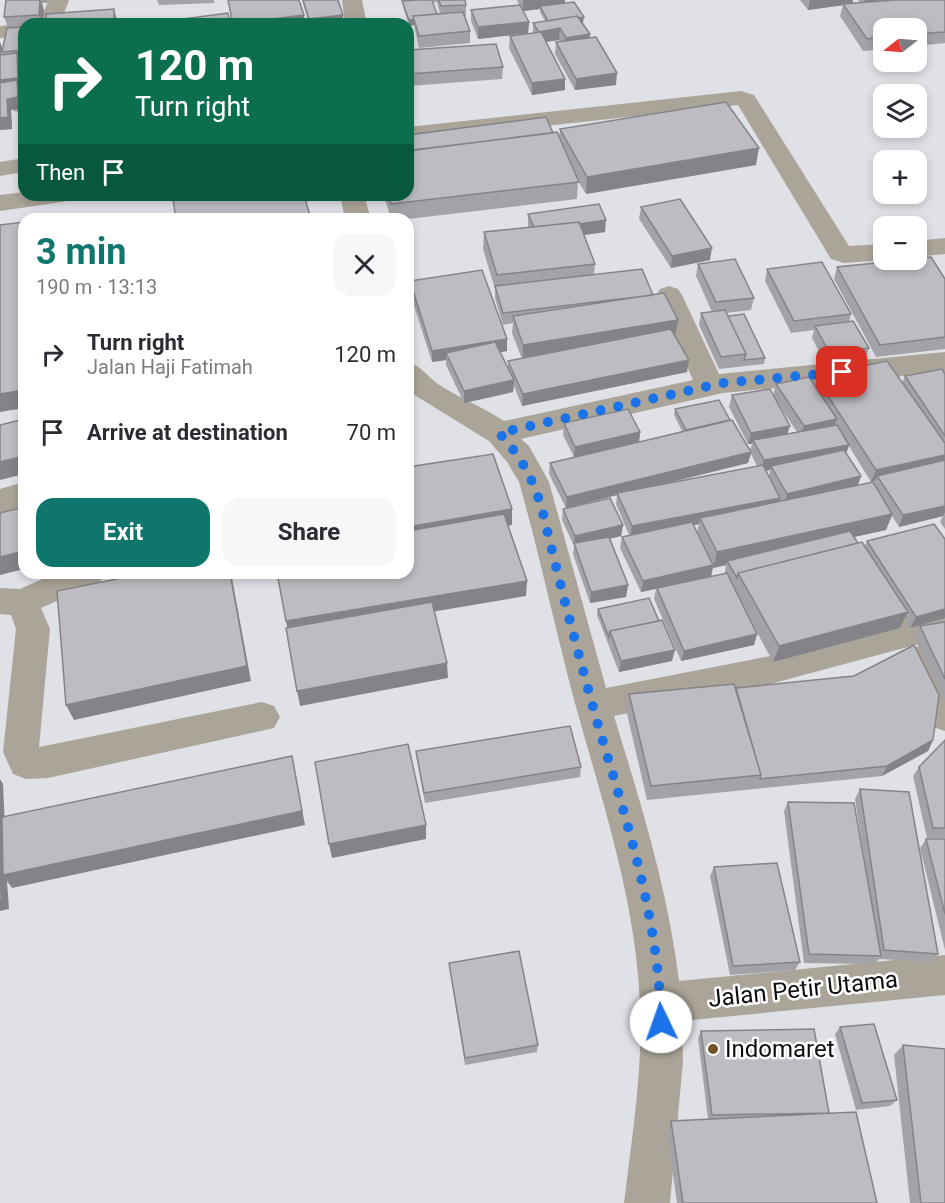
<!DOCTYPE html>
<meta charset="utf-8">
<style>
body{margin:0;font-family:Roboto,sans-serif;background:#f7f7f7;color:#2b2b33;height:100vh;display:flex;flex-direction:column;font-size:22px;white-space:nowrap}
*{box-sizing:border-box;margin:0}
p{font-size:20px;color:#7c7c81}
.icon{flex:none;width:33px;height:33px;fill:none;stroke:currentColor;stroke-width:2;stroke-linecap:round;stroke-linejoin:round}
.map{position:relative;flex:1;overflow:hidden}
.side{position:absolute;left:18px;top:213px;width:396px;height:366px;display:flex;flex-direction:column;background:#fff;border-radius:18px;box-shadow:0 3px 9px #0003}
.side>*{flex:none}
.top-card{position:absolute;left:18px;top:18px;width:396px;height:183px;border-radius:18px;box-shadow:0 3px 9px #0003;background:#0b6e4f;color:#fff;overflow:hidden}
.needle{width:39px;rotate:253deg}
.tools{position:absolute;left:873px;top:18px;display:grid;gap:12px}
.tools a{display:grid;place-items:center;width:54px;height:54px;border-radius:12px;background:#fff;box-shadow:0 3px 9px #0003;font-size:30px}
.pin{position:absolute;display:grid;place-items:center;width:51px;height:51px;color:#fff;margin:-26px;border-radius:12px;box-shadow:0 3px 9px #0006}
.me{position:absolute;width:66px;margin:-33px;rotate:357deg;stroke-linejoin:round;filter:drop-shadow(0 0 4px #0008)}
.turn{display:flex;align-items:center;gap:21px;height:126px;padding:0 18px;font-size:27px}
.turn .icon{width:78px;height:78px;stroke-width:2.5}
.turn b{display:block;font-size:42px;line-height:51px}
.then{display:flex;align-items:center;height:57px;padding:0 18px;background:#0003;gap:12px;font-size:22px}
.round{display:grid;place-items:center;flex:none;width:63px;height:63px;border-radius:18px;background:#f7f7f7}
.overview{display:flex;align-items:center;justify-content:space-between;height:102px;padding:0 18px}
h1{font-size:36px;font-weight:700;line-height:45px;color:#0f766e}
.primary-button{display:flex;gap:12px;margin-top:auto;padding:12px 18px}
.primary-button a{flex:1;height:69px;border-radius:18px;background:#0f766e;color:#fff;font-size:24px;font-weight:700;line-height:69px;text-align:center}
.primary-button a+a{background:#f7f7f7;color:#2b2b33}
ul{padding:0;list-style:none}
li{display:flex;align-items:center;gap:18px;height:78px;padding:0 18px}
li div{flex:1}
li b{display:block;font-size:22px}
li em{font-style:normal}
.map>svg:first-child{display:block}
</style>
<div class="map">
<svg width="945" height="1203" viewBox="0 0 945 1203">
<rect width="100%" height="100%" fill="#e0e1e7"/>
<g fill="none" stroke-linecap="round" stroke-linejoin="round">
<path fill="#aba498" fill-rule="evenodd" d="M49,0H69L60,24H38Z
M342,0H362L367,24H345Z
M24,24V36L0,38V26L24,24H26Z
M741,91L754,95L849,246L884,244V260H887L844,263L831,259L738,105L408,141V127Z
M24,99V113L14,111L10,106L14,101Z
M24,158V172L0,176V162Z
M24,192V195H74L71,200L62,202L0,211V195Z
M340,195H364L371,219H345Z
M945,238V254L916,257V241Z
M669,286L678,289L682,295L719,374L945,352V372L723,393L521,439L529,446L549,482L606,688L770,656L945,609V637L770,684L614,716C641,804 668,890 679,981L945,955V995L682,1021L683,1061L670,1203H624C632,1137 643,1070 640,1004C636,902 603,804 576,707C556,633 540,556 519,482L507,462L489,441L408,391V362C421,366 427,376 438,384C459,398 483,407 504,421L693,380L656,295L660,289Z
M24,482V506L0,513V489Z
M56,573H105L100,582L41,608L50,629L39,747L262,702L274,706L280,717L274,728L48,778L26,779L13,774L3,752L16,629L11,615L0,614V588L20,589Z
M919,646L931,650L945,679V731L933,727L902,660L907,650Z"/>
</g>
<path fill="#a2a2a7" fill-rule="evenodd" d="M6,0H49V3H42L44,11L42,24H24V57H18L20,65L21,89H20L22,109L11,110L12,129L0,130V42L2,48L1,55H3L2,52L8,28L4,17Z
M157,0H214V3L159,5Z
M302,0H338L344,24H309Z
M410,0H465L466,5V16H465L470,31V43L419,48L414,25L409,26L403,7L402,1ZM432,2H437L440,14H437Z
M517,0H565V3L583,23L590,34L589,38L616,85L575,90L555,54L556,42H560L559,40L546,42L565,90L532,95L509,48L510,36L533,33V23L545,21L540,12V9L523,11L529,22L528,33L478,39L471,21V10L519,5Z
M800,0H853L852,4L861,3L858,0H945V43L916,46V28H884V49L863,51L840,16L843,5L808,10Z
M408,50L503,67L502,79L408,86Z
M560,129L756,165L586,194L578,181L577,199L408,219H391L384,195H408L409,151L408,148V135L553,133L559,137Z
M641,207L710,260L671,268L639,219Z
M528,214L605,232L584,235L595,264L594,275L653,295L678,320L675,336L687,372L522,406L514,386L513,392L464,403L446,365V360L432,362L410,293V281L507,339V351L500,352L508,369V361L522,359L512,333L513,323L503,325L495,298V289L483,249L484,232L528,227Z
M698,264L754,298L751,310L726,313L728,316L765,358L764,364L719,369L699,325L701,313L712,312L696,276Z
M837,267L945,279V349L876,357L834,279Z
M767,269L851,314L849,322L869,348L865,360L826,365L812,338L814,330L791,333L765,281Z
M945,374V529L940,522L943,516L899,527L892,516L886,530L854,537L858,543L865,546L867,541L945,539V618L910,628L905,619L900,628L773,662L746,612L757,634L754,645L681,661L654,599L656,589L641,592L620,548L622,537L629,535L616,504L617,495L566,508L549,474L550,463L574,457L563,435L564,423L640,432L639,442L682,431L674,415L675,409L730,420L750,450L752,444H748L729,407L732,395L773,396L776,384L813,383L815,376L902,383L905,376ZM775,399L797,432L787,434ZM849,446L871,482L875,481L874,484L858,485L846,454ZM751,454L757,466L664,484L748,463ZM770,470L769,476L766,471ZM699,524L697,533L693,525ZM726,565L725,572V574L711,577L713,568Z
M563,509L623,525L621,536L610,539L628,585L626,597L590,603L573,554L574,546L562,520Z
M598,609L659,621L672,661L619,672L597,615Z
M945,622V702L914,637L920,626Z
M736,688L933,740L928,751L882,776L647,800L626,709L629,694Z
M945,740V838H927L913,776L919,767Z
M416,751L581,767L580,777L425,803L417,761Z
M860,789L938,954L931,962L879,959L875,964L804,963L784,811L788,802L866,870L855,799Z
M926,839H945V950L920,848Z
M714,867L800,962L795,970L730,975L710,876Z
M449,963L538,1045L537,1052L465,1065L450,971Z
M840,1027L897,1100L890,1106L856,1110L835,1034Z
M701,1031L829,1113L877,1203H677L667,1131L671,1121L708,1119L698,1038Z
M903,1045L945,1203H910L894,1055Z"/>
<path fill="#848488" d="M41,0L44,11L42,24H41L39,15Z
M523,0H565V6H540V9L523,11Z
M810,0H853L852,4L808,10Z
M865,0H877L875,5L863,6Z
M114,9L117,20V24H114Z
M304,15L305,24H233Z
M343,15L344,24H310L309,19Z
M584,17L583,23L548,28L549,22Z
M414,19V25L409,26V20Z
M529,22L528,33L478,39V27Z
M560,28L559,40L538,43L539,32Z
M590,34L589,45L565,49L566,38Z
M0,42L2,48L0,62Z
M17,53L20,65L21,89H20L22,109L11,110L12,129L0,130V118L7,99L0,92V80Z
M617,73L616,85L575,90L576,79Z
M565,79V90L532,95V83Z
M759,148L756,165L586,194L587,177Z
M606,220L605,232L534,242L535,230Z
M712,248L710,260L671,268L672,256Z
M678,320L675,337L523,362V345Z
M507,339V351L449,360L446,353V360L432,362V351Z
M689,360L687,372L522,406L523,394Z
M514,380L513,392L464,403V391Z
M24,390V408L0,412V394Z
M837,419L833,430L800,438L804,426Z
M790,426L786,438L753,440L752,444H748L751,433Z
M640,432L639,444L574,459L575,447Z
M849,445L845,456L771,466L770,470L760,472L764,460Z
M751,452L748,463L618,495L617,493V495L566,508L567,497Z
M945,455V466L877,476L875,481L871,482L876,470Z
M24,456V474L0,480V462Z
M861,476L857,488L784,505L787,494Z
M780,498L777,509L700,518L699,524L630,538L632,526Z
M945,506V512L943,516L899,527L903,515Z
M512,509V525L408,543V527Z
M892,514L886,530L729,564L727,561L726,565L713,568L717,552Z
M623,525L621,536L575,547L574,544L575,536Z
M24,551V569L0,575V557Z
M713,565L711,577L641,592L643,581Z
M230,573H231L251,681L74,720L66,705Z
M527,581L526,596L289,636L286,621Z
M628,585L626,597L590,603L591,592Z
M945,609V618L910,628L916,617Z
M908,612L900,628L773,662L779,646Z
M757,634L754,645L681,661L684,651Z
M675,650L672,661L619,672L621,661Z
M447,663L448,678L300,706L297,691Z
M933,740L928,751L882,776L887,766Z
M292,756L305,825L12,888L7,881L9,909L0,911V779L3,784L7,874Z
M426,825V839L332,858L329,844Z"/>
<path fill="#bcbcc2" stroke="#848488" stroke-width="1.5" d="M6,0H40L39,15L4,17Z
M228,0H299L304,15L233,24Z
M303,0H338L343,15L309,19Z
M416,0H432L437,14L413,16L414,19L409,20L402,1Z
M439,0H465L466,5L441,6Z
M894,0H945V32L916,34V28H884V37L867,39L843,4Z
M574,2L584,17L579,18L577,16L548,21L540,6Z
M520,5L529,22L478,27L471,10Z
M114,9V24H46V14Z
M463,12L470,31L419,36L413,16Z
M228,13L231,24H145Z
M577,16L590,34L566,38L560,28L539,32L533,23Z
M302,19L304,24H269Z
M24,27V50L2,52L7,28Z
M541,32L565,79L532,83L510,36Z
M596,37L617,73L576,79L556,42Z
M496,44L503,67L408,74V50Z
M17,53L18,78L0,80V55Z
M17,80L18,97L7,99L8,117L0,118V83Z
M726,102L759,148L587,177L560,129Z
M546,117L553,133L412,150L408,137V135Z
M557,132L579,182L391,204L388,195H408V151Z
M199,195H304L311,219H176L173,199Z
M680,199L712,248L672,256L641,207Z
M599,204L606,220L579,224V222L534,227L528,214Z
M24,222V390L0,394V225Z
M579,222L595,264L497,275L484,232Z
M931,257L945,279V337L880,345L837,267L906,260H916V258Z
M735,259L754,298L716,302L698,264Z
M822,262L851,314L794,321L767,269Z
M642,269L653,295L503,313L495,286Z
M482,270L507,339L432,351L410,281Z
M664,293L678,320L523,345L513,316Z
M725,310L746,354L721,357L701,313Z
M744,314L765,358L744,360L746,354L728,316Z
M853,321L869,348L830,354L815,326Z
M671,329L689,360L523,394L508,361Z
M495,342L514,380L464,391L446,353Z
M887,361L945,443V455L876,470L815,376Z
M942,369L945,374V436L905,376Z
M809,377L837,419L804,426L776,384Z
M770,389L790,426L751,433L732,395Z
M719,400L730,420L686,430L675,409Z
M628,409L640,432L575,447L564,423Z
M24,419V456L0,462V425Z
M732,420L751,452L567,497L550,463Z
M837,425L849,445L764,460L753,440Z
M844,450L861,476L787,494L771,466Z
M493,454L512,509L408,527V467Z
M945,460V506L903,515L877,476Z
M763,465L780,498L632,526L617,493Z
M873,482L892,514L717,552L700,518Z
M610,498L623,525L575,536L563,509Z
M24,507V551L0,557V513Z
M504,514L527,581L286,621L277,573H408V531Z
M692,522L713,565L643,581L622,537Z
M934,524L945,539V609L916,617L867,541Z
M850,531L858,543L738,573L737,578L727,561Z
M609,537L628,585L591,592L574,543Z
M862,542L908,612L779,646L738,573Z
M146,573H230L247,666L66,705L57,591Z
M727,573L757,634L684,651L657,588Z
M649,598L659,621L610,631L609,637L598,609Z
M432,602L447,663L297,691L286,628Z
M662,620L675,650L621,661L610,631Z
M945,622V679L920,626Z
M914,645L939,695L933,740L887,766L760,779L761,775L736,688L854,676Z
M734,684L761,775L651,786L629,694Z
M570,726L581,767L424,793L416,751Z
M945,740V828H933L919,767Z
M408,744L426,825L329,844L315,762Z
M292,756L302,811L3,875L2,817Z
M860,789L909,792L938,954L884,950Z
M788,802L854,803L881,956L809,954Z
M926,839H945V914Z
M0,861L2,900L0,901Z
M777,863L800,962L733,966L714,867Z
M519,951L538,1045L465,1058L449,963Z
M874,1024L897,1100L862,1103L840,1027Z
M814,1029L829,1113L712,1115L701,1031Z
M903,1045L945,1049V1203H921Z
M856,1112L877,1203H683L671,1121Z"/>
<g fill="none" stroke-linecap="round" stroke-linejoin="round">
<path stroke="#1a73e8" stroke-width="10" stroke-dasharray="0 18" d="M661,1022C659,920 627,822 598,725C578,653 559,581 542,509C532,477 522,458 499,433L723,383L842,372"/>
</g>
<circle fill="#715327" stroke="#fff" stroke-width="2" cx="713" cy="1049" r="6"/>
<g text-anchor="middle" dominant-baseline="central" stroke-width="5" stroke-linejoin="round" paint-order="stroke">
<g font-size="24" fill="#0c0d0e" stroke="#fff">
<text transform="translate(803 989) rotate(-6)">Jalan Petir Utama</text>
</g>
<g font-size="24" fill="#0c0d0e" stroke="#fff" text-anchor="start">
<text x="725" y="1049">Indomaret</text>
</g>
</g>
</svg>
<div class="tools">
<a><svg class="needle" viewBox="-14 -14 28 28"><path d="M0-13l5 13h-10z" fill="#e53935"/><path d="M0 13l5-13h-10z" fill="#7c7c81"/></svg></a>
<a><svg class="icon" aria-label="layers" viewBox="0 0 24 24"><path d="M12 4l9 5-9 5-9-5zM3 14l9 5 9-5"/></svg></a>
<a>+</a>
<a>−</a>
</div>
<div class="pin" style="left:842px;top:372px;background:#d93025"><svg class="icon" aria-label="arrive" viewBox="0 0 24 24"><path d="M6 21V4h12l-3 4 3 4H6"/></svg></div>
<svg class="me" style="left:661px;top:1022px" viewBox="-20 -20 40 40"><circle r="19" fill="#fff"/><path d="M0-13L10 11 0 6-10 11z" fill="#1a73e8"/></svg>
<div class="top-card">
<div class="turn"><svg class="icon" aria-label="right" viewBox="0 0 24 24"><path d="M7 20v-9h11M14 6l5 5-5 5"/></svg><div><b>120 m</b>Turn right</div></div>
<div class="then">Then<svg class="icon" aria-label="arrive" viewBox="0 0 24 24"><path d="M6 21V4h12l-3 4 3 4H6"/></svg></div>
</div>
<section class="side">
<div class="overview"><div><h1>3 min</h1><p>190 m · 13:13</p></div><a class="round"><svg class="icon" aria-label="close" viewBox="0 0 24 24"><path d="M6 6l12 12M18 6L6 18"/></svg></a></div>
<ul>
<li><svg class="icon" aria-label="right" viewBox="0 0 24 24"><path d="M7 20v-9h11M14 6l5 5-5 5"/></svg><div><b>Turn right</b><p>Jalan Haji Fatimah</p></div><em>120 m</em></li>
<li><svg class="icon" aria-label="arrive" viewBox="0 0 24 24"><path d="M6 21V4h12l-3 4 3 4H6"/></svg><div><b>Arrive at destination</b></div><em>70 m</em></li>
</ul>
<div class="primary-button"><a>Exit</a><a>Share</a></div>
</section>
</div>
